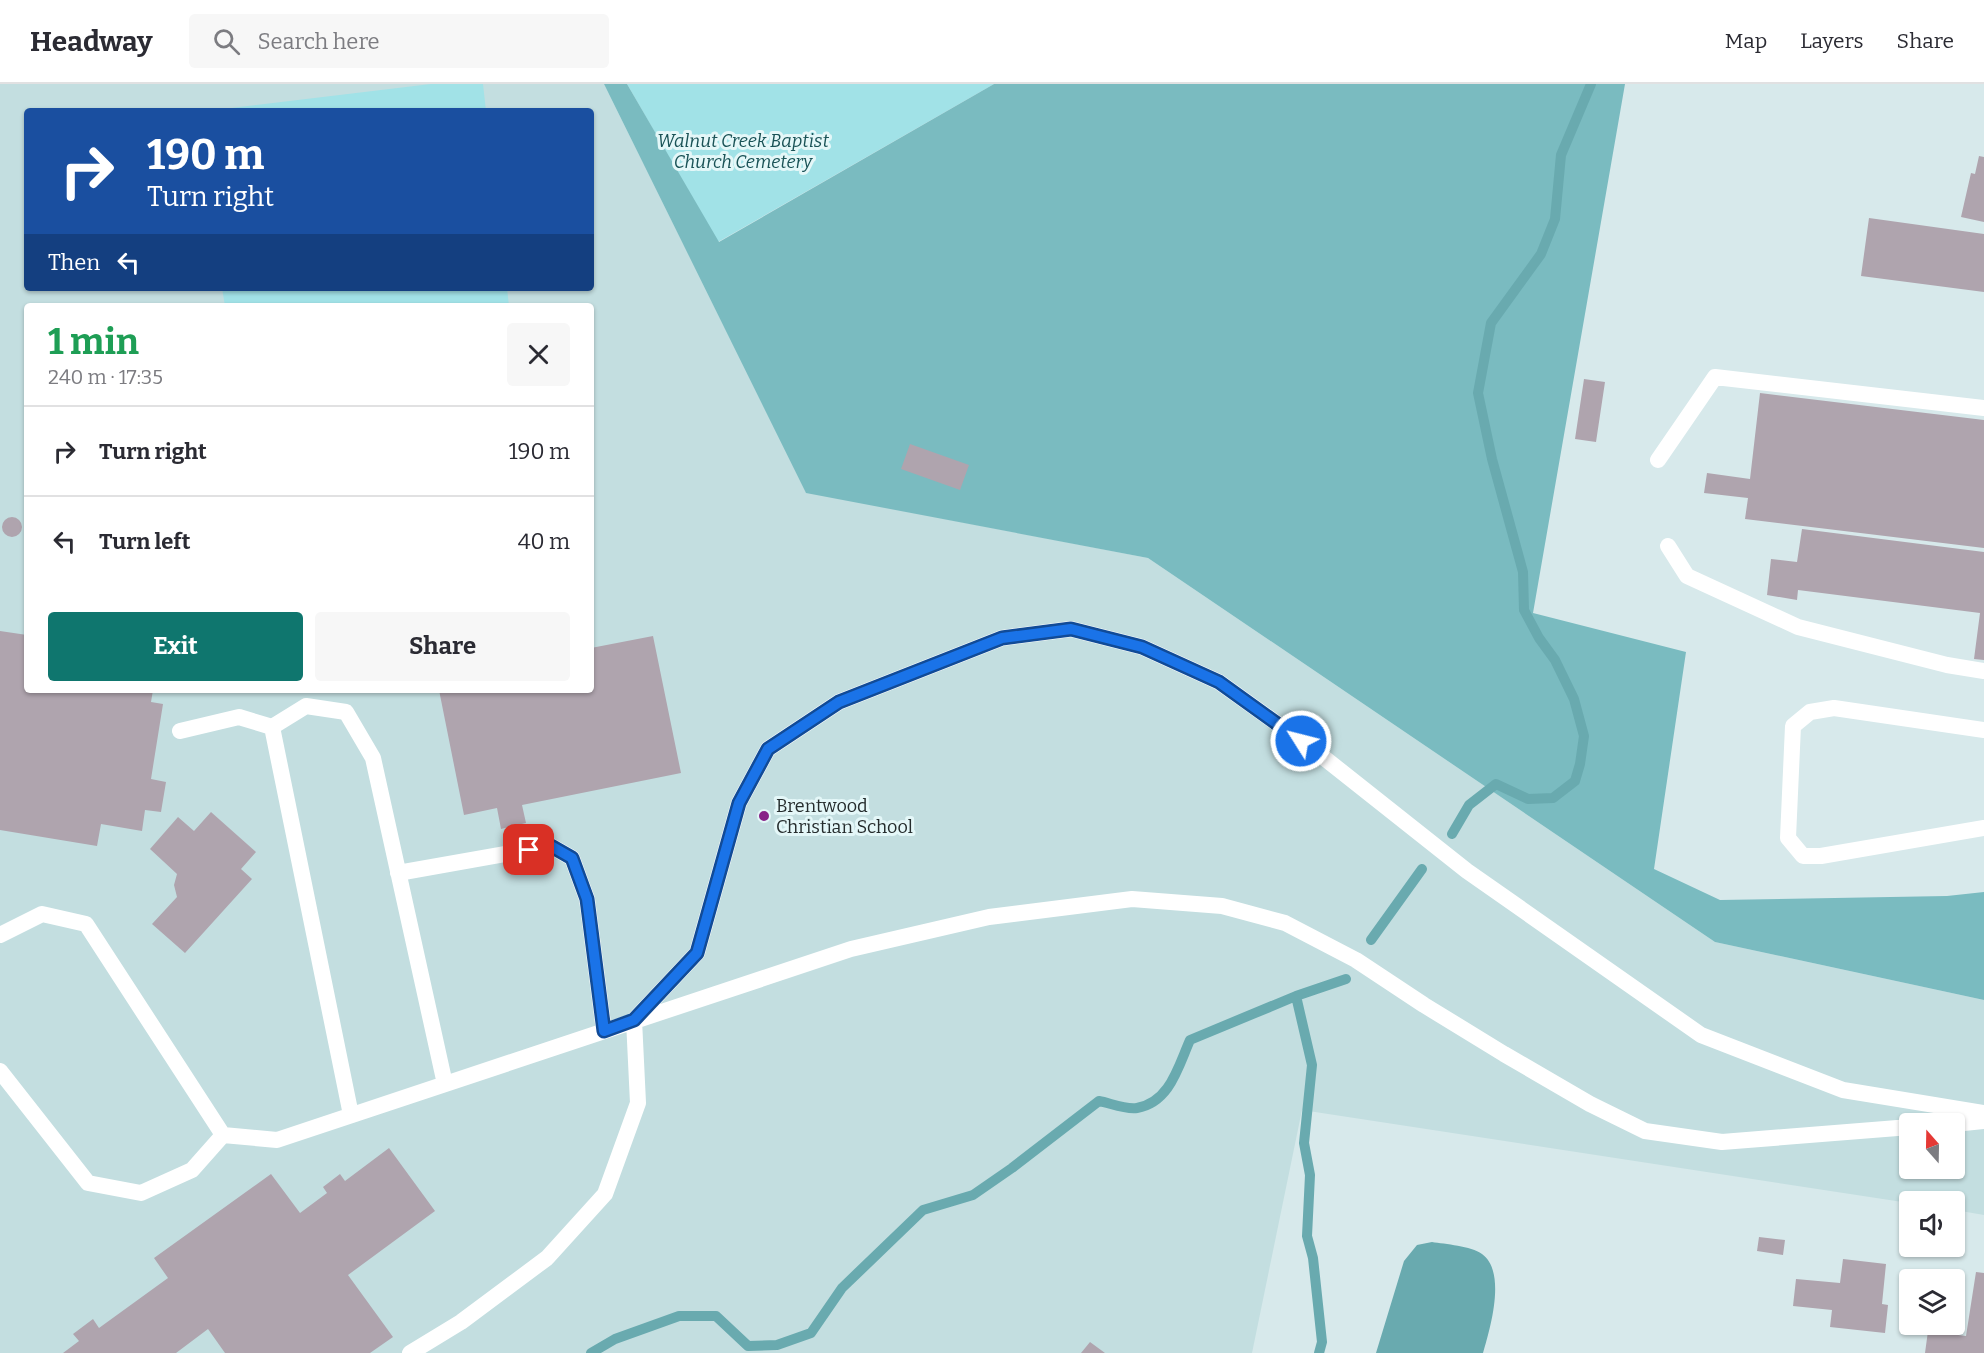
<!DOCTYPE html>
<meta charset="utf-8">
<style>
body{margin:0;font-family:Bitter,serif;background:#f7f7f7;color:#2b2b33;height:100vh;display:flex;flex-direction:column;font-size:22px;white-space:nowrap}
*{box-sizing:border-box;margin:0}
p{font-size:20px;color:#7c7c81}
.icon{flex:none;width:33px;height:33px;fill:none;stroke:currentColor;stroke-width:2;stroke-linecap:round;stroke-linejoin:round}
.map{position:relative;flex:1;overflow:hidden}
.drawer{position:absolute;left:24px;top:219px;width:570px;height:390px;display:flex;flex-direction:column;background:#fff;border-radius:6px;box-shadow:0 2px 4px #0004}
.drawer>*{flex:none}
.banner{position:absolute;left:24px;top:24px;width:570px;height:183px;border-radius:6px;box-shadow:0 2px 4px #0004;background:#1a4fa0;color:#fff;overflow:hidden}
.needle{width:39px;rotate:340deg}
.fabs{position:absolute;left:1899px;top:1029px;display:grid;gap:12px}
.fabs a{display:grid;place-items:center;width:66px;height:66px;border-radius:6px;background:#fff;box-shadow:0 2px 4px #0004;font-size:30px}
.pin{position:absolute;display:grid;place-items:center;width:51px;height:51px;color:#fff;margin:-26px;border-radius:12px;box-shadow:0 3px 9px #0006}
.me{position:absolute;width:66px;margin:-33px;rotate:306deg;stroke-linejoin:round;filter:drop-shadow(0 0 4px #0008)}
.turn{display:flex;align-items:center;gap:21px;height:126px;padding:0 24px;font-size:27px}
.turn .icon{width:78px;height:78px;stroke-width:2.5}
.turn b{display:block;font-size:42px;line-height:51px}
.then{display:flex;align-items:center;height:57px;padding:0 24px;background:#0003;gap:12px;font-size:22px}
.round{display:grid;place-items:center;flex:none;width:63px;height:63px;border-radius:6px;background:#f7f7f7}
.head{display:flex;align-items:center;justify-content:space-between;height:102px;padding:0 24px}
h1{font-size:36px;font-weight:700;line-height:45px;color:#1e9e55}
.cta{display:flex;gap:12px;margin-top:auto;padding:12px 24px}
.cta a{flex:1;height:69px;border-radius:6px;background:#0f766e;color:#fff;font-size:24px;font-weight:700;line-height:69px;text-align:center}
.cta a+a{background:#f7f7f7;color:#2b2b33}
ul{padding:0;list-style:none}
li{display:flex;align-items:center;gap:18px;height:90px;padding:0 24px;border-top:2px solid #e1e1e2}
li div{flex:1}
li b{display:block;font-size:22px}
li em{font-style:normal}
header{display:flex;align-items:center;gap:36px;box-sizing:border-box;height:84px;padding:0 30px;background:#fff;border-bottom:2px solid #e1e1e2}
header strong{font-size:28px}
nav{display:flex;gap:33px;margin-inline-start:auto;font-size:21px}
.search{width:420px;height:54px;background:#f7f7f7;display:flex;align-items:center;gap:15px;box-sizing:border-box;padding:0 21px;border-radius:6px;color:#7c7c81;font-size:22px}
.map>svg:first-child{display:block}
</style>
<header>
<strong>Headway</strong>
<div class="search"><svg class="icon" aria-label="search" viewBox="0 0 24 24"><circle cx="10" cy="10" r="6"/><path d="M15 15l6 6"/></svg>Search here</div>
<nav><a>Map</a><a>Layers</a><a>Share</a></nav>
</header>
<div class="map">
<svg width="1984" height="1269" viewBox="0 0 1984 1269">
<rect width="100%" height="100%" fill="#d7e9eb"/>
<path fill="#c3dee0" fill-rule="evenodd" d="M0,0H604L806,408L1148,474L1715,858L1984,916V1131L1955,1126L1954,1118H1910L1909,1119L1302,1026L1252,1269H0ZM27,27H591V204H27ZM27,222H591V606H27ZM1910,1040H1954V1084H1910Z"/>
<path fill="#a1e2e7" d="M431,0H483L486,27H207Z
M627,0H994L718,158Z
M222,204H507L509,222H225Z"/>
<path fill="#7abbc0" d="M604,0H627L719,158L994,0H1625L1533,529L1686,568L1654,785L1720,816L1947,812L1984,808V916L1715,858L1148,474L806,409Z"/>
<path fill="#69aaaf" d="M1432,1158C1445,1160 1471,1162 1482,1170C1507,1188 1490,1245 1483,1269H1376L1404,1177L1417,1161Z"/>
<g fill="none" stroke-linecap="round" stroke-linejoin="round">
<path stroke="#69aaaf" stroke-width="10" d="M1452,750L1469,721L1496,700L1528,715L1553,714L1575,697L1580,680L1584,652L1574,615L1555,576L1539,554L1524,526L1523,488L1492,375L1478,309L1491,239L1541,170L1555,135L1561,71L1591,0
M1371,856L1422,785
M1296,912L1312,981L1304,1059L1310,1091L1307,1152L1313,1174L1322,1258L1319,1269
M591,1269L615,1255L679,1232H716L748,1262L777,1261L811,1249L842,1204L923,1126L973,1111L1012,1084L1099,1017C1110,1019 1126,1026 1137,1024C1170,1018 1178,983 1190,956L1296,912L1346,895"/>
</g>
<path fill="#afa4ae" d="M1979,72L1984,73V138L1961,133L1971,89L1975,90Z
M1869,134L1984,150V208L1861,192Z
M1584,295L1605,298L1596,358L1575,355Z
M1760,309L1984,336V464L1745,435L1748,414L1704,409L1707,389L1750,395Z
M910,360L969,381L960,406L901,385Z
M2 443a10 10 0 1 1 20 0a10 10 0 1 1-20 0Z
M1802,445L1984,468V576L1974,575L1980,529L1798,506L1797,516L1767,511L1771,475L1797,478Z
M0,547L27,551V606H153L151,618L163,620L151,695L166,698L161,728L145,726L142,747L101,740L97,762L0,746Z
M653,552L681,689L522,721L526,739L501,745L497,724L464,731L439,606H591V564Z
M211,728L256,768L241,785L252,795L185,869L152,840L177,813L174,801L177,790L150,765L178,733L194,747Z
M389,1064L435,1127L348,1191L393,1253L370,1269H225L208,1245L176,1269H63L79,1257L73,1250L93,1235L99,1244L168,1194L154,1174L271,1090L300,1129L327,1109L323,1103L340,1090L345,1097Z
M1759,1153L1785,1156L1783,1171L1757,1167Z
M1843,1175L1886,1180L1882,1220L1888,1221L1885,1249L1830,1243L1832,1226L1793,1222L1796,1195L1840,1199Z
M1976,1188L1984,1189V1269H1925L1928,1247L1966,1252Z
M1090,1258L1105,1269H1081Z"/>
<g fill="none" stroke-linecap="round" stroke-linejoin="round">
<path stroke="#fff" stroke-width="16" d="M1658,376L1715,293L1984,324
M1668,462L1687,492L1798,543L1947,581L1984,587
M1984,646L1834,624L1810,628L1793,642L1788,754L1803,772H1821L1984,744
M180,647L239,633L272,643
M398,789L551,762L572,774L587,815L604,947
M0,851L42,830L86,840L223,1051L192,1086L141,1109L88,1099L0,987
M351,1031L272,643L306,622L346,628L373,674L445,1000
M1954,1040L1984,1037
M223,1051L277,1056L851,865L989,833L1132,815L1222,822L1285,839L1356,876L1424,921L1504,970L1590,1020L1645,1047L1722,1058L1910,1043
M410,1269L461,1238L547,1174L605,1110L638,1019L634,936L697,869L739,719L768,665L839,618L1002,554L1071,545L1142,563L1219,598L1318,669L1467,787L1701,951L1843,1006L1984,1029"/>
</g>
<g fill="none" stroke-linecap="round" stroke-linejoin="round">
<defs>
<path id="route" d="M529,766L551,762L572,774L587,815L604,947L634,936L697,869L739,719L768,665L839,618L1002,554L1071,545L1142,563L1219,598L1301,657"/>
</defs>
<use href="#route" stroke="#114b97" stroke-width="15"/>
<use href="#route" stroke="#1a73e8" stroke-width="10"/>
</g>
<circle fill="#872087" stroke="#e4f7f8" stroke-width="2" cx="764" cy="732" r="6"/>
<g text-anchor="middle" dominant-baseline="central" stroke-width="6" stroke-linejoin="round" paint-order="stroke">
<g font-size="18" font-style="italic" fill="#195256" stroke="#e4f7f8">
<text x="743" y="57">Walnut Creek Baptist<tspan x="743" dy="21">Church Cemetery</tspan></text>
</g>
<g font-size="18" fill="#252c2d" stroke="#e4f7f8" text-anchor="start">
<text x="776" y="722">Brentwood<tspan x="776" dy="21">Christian School</tspan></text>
</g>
</g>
</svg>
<div class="fabs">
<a><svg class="needle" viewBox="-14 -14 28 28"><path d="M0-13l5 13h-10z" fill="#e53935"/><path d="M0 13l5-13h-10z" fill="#7c7c81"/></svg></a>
<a><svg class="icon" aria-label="sound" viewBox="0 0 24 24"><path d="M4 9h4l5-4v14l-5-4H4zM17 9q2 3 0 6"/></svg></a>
<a><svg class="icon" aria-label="layers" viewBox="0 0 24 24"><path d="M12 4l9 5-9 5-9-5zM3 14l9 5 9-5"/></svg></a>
</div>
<div class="pin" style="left:529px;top:766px;background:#d93025"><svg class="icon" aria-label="arrive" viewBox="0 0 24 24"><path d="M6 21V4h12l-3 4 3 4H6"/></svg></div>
<svg class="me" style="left:1301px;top:657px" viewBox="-20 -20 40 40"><circle r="17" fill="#1a73e8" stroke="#fff" stroke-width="3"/><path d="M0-11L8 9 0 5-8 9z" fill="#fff"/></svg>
<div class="banner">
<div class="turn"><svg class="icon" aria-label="right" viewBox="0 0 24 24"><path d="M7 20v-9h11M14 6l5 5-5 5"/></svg><div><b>190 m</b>Turn right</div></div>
<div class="then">Then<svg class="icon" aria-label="left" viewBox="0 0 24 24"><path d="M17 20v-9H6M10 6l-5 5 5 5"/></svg></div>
</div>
<section class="drawer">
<div class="head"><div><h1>1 min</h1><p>240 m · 17:35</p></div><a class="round"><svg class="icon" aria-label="close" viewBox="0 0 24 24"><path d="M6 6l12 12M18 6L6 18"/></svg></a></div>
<ul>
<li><svg class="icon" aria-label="right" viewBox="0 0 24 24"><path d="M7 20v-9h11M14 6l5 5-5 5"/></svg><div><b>Turn right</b></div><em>190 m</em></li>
<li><svg class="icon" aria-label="left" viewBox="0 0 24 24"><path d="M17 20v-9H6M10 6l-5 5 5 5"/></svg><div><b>Turn left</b></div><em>40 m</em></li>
</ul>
<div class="cta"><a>Exit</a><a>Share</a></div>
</section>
</div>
